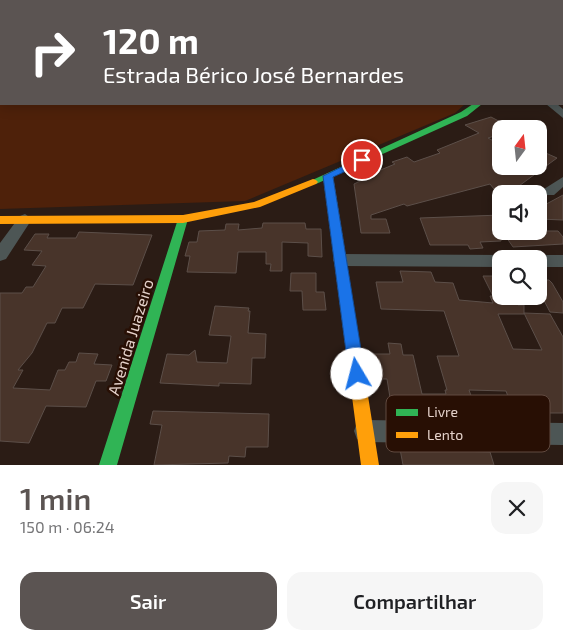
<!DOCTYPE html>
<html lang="pt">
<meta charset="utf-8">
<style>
body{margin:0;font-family:"Exo 2",sans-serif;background:#f6f6f6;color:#202124;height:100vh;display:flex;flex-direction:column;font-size:19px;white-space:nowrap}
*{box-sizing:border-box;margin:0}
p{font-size:16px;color:#757577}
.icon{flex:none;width:28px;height:28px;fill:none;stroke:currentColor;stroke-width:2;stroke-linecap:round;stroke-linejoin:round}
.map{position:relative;height:465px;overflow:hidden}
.side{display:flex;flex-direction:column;background:#fff;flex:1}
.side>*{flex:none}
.guide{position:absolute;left:0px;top:0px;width:564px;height:105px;box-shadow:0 2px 12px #0003;background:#5b5452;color:#fff;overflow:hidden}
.needle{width:32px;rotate:15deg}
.buttons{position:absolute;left:492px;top:120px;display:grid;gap:10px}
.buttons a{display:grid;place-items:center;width:55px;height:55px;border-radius:10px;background:#fff;box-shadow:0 2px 12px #0003;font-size:25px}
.pin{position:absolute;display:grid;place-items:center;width:42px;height:42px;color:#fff;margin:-21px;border:2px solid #fff;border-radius:50%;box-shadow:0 1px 5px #0007}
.me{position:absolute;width:55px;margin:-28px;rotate:352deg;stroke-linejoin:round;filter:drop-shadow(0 0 4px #0008)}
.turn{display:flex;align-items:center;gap:18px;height:105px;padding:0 20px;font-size:22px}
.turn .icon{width:65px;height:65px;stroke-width:2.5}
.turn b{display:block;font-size:35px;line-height:42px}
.round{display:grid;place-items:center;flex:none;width:52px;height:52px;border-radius:15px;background:#f6f6f6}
.head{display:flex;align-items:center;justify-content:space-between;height:85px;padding:0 20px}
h1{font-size:30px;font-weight:600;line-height:38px;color:#5b5452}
.button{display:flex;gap:10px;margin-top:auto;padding:10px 20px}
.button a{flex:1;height:58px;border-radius:15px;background:#5b5452;color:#fff;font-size:20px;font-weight:600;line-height:58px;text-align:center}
.button a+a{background:#f6f6f6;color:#202124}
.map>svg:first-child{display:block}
</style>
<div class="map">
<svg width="563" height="465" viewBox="0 0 563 465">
<rect width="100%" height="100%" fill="#2b1c15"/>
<path fill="#4e210a" d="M96,0H563V45L562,1H93Z
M0,21L1,104H465L455,113L245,201L0,209Z"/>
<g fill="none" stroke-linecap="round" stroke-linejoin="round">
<path stroke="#955133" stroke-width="2" d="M76,1L81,0"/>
</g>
<path fill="#48342a" stroke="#5c4f49" d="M491,117L514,129H501V134L488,138L501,145L497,147L501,149V166H539V150L557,158L508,194H498L490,184L407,206L404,204L371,215V219H386L390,233H361L354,184L373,175L371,174L395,164L392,162L407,157L414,162L440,153L437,150L479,133L465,125Z
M563,195V220L539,219V208Z
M501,215V241L480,242L483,248L470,249L468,245H430L420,218Z
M263,223H305L306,229H321L322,257L308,256V243L282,242V271H270L271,264H266V252H238L236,273L187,272L190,256H185L189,242H197L199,231L225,230L226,224H239L238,230L262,228Z
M502,231H558L563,237V244L513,247Z
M79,232L152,235L133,285L95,284L83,308H62L55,323H47L32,353L18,370H23L13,388L50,390L58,370H65L69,362H76L79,353L98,354L94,364L112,365L106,381H96L86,407L46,406L29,443L0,441V293H22L26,287H33L46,266L32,265L42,251L24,250L35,234H49L47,238H76Z
M400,271L431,272L435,282L453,283L459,300L493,303L490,296H493L483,276H501V296H514L518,305H524V314H498L513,349L542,350L524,313L550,314L563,337V413H541L535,399H509L506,391L469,390L476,410L426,408L427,411L392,410L387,379H376L372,354H390L388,343L401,344L403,355H413L422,394H446L445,390H447L437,356H459L444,311L381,309L376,282H403Z
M291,273H316V292H324L326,310H303L302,291H290Z
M539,280H549L552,283L563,302V313L550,312L539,291Z
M215,306L249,308L248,311H250L248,333L266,334L265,358H252L251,384L219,383V386L160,383L167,354L189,355L195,350L197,362L227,363L231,336L209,335Z
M153,411L269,414L268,447H246L245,457L229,456L228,463L154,465L162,425L150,424Z
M434,445H454L456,451L490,452L494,465H403L400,449L436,451Z"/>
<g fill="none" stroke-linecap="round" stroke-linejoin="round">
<path fill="#4d5655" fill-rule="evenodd" d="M562,20H563V22H562Z"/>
<path fill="#4d5655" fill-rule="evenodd" d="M11,0H21L22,1H12Z
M546,104H557L563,109V118Z
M563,177V187L554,195H544L542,192L544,189Z
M25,214L32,219L6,259L0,261V243L20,216Z
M341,254L501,255L508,259H501V267L341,266L335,264L333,260L335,256Z
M539,255H563V267H539V259H532Z
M365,420L563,423V445L365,442L357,439L354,431L357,423Z"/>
<path fill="#30b455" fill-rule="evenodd" d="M562,49H563V53H562Z
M473,104H482L467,116L316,184H310L308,182L461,112Z
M183,215L188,219L117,465H99L178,219Z"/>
<path fill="#ff9f0a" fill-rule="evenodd" d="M328,173L333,176L379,465H361L323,176Z
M313,179L316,180L318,182L316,184L260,207L183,223L0,224V216L183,215L254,202Z"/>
</g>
<path fill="#1a73e8" stroke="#114b97" d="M362,157L367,160L366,162L333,177L365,374L362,379L357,381L351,379L349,374L323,176Z"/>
<g text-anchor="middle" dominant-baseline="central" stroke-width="5" stroke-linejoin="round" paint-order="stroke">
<g font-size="16" fill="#e5d2cb" stroke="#280f04">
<text transform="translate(130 337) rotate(-73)">Avenida Juazeiro</text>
</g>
</g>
<rect x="386" y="395" width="164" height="57" rx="8" fill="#280f04" stroke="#614a40" stroke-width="1"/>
<rect x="396" y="409" width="22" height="7" fill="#30b455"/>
<rect x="396" y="432" width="22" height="6" fill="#ff9f0a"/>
<g font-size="14" fill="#e5d2cb">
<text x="427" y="417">Livre</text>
<text x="427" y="440">Lento</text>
</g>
</svg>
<div class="buttons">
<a><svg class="needle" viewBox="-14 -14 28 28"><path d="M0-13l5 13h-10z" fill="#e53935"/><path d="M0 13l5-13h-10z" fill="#757577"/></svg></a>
<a><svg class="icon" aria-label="sound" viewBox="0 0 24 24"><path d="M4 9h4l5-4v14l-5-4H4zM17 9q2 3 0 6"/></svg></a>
<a><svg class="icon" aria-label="search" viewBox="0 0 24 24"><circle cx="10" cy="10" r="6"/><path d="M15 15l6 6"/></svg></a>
</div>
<div class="pin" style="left:362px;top:160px;background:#d93025"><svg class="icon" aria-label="arrive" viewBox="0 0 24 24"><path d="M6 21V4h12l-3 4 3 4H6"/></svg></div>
<svg class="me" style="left:357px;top:374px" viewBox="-20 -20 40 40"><circle r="19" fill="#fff"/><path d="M0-13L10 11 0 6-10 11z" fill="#1a73e8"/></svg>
<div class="guide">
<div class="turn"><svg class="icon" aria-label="right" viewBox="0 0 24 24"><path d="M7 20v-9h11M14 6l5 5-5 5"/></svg><div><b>120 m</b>Estrada Bérico José Bernardes</div></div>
</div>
</div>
<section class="side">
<div class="head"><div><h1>1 min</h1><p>150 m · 06:24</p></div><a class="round"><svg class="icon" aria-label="close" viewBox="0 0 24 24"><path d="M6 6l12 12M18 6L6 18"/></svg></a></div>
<div class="button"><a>Sair</a><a>Compartilhar</a></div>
</section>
